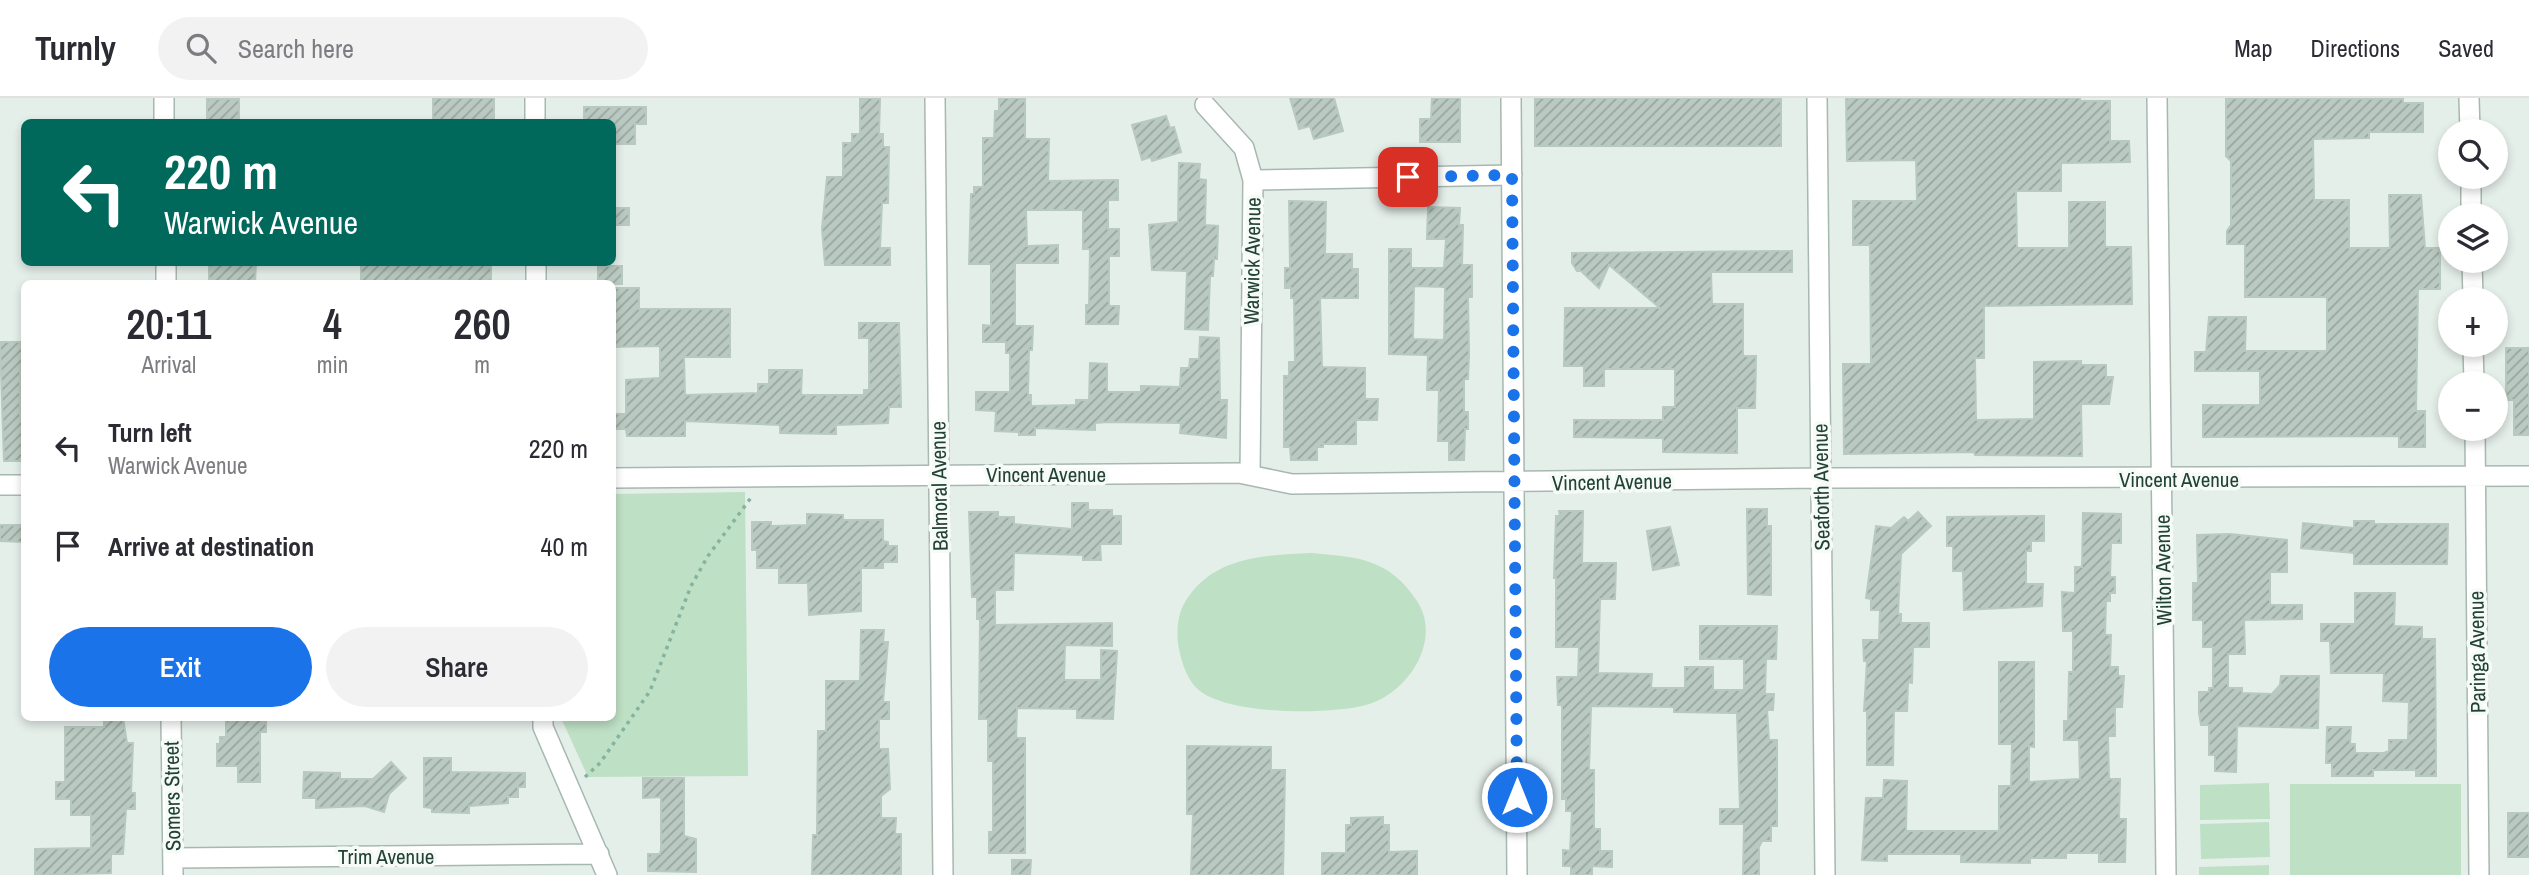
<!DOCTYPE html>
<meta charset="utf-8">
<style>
body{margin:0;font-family:"Archivo Narrow",sans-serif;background:#f2f2f3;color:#2b2b33;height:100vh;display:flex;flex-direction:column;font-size:26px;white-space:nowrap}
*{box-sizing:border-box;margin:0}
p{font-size:23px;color:#7c7c81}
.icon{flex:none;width:38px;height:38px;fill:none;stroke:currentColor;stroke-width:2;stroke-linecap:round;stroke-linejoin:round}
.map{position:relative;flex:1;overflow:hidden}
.drawer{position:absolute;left:21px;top:182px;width:595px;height:441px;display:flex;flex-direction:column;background:#fff;border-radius:10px;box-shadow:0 4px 10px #0003}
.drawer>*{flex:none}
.guide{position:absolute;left:21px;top:21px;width:595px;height:147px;border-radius:10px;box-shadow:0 4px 10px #0003;background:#00695c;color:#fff;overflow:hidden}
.controls{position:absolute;left:2438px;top:21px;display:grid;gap:14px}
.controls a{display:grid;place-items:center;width:70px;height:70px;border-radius:50%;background:#fff;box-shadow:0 4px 10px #0003;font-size:35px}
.pin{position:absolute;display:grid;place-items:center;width:60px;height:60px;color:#fff;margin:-30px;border-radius:14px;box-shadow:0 4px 10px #0006}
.me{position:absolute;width:77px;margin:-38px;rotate:0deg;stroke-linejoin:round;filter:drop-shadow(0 0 5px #0008)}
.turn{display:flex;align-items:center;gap:24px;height:147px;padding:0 28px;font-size:32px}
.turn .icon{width:91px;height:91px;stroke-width:2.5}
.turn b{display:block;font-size:49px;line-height:60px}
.eta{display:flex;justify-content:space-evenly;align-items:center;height:119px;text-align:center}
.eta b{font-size:42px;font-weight:600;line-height:49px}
.primary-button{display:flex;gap:14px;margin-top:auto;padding:14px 28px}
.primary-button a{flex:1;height:80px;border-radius:42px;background:#1a73e8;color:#fff;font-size:28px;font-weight:600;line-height:80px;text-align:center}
.primary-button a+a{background:#f2f2f3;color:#2b2b33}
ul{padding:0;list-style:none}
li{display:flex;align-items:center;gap:21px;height:98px;padding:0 28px}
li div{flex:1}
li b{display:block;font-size:26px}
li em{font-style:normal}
header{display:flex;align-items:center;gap:42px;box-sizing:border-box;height:98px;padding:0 35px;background:#fff;border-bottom:2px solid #e1e1e2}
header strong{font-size:33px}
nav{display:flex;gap:38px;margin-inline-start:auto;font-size:24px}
.search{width:490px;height:63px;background:#f2f2f3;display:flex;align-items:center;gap:18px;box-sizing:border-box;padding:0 24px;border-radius:38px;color:#7c7c81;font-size:26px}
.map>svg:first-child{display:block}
</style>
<header>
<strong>Turnly</strong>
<div class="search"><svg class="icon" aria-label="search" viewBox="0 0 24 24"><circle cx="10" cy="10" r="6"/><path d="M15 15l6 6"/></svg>Search here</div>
<nav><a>Map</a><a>Directions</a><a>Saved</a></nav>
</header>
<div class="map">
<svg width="2529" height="777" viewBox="0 0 2529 777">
<defs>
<pattern id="building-hatch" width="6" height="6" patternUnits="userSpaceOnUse" patternTransform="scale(1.75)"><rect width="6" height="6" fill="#bacac2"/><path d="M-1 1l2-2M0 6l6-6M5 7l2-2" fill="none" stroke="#97a69e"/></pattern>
</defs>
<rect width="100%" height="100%" fill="#e5efea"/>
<path fill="#bee0c4" d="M745,394L748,678L588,679L561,620H612L613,396Z
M1311,455C1357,459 1389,460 1417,503C1443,543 1407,596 1366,607C1328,617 1231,617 1200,593C1187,583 1182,565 1179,551C1176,537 1177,517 1185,504C1212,459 1263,457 1311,455Z
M2269,685L2270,721L2200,722V687Z
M2290,686H2461V777H2290Z
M2269,724L2270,759L2201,761L2200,726Z
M2269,767V777H2199V769Z"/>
<path fill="url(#building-hatch)" stroke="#b7c9c0" stroke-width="2" fill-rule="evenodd" d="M433,0H494V24H433Z
M860,0H880L879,36H883V49H889L888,105H882L880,150H890V167H825L822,131L827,79H843V45H852V36H860Z
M999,0H1025V41H1049L1048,83L1118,82V102H1108V131H1119V158H1109V208H1119L1118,226H1086V207H1089L1090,151H1083V112H1026L1027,148L1058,147V165H1015V228H1033L1032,252H1029L1028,297H1031V308L1076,307V302H1089L1090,265L1107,266V294H1141V288L1180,289L1181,270H1189L1190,261H1199L1200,239L1219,240L1220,302H1227L1226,340L1180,335L1181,325L1107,324L1095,325V332L1035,330V337H1019V334L995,333L996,313L976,312V294H1010V255H1006V244H983V227L991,228V166H969L971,96H974V89H983V40H994L995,13H999Z
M1290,0H1334L1343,33L1314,41L1310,28L1299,31Z
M1432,0H1460V44H1420V21H1431Z
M1535,0H1781V48H1535Z
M1846,0H2080V3H2110V43H2129L2130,64L2061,65V93H2016L2017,150H2069V104H2105V149H2131L2132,206L1984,208V260H1975L1976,322L2034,321V264L2081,263V267H2106V279H2113L2109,306H2081L2082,358L1975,357L1974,354L1844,356L1843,266H1871L1870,147H1853V103H1917L1916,62L1847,63Z
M2226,0L2403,1V5H2423V34H2369V40L2313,41L2314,102H2349V150H2390L2389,97H2421L2425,150H2440V191H2418L2416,313H2425V349H2399V338L2203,339V307H2260V273H2195V254H2206L2209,219H2246L2245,253H2327V199H2245V146H2227V133L2231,127V63L2226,58Z
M207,1H239V24H212V22H207Z
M584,9H646V26H635V46H612V24H584Z
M1166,18L1170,30L1174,29L1181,54L1152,63L1151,59L1142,62L1132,27Z
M1179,65L1200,66L1199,81L1206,82L1205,127L1218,128L1217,161H1214L1213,178H1210L1208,232L1185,231L1187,173L1152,172L1149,127L1178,124Z
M1289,103L1326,104L1325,156H1352V171H1358V200H1320L1322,269L1365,270V301H1378L1377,322H1356V346H1323V349H1317V362H1291L1290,349H1284V278H1289V264H1295L1294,200H1291V190H1285V170H1290Z
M1428,109L1460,110L1459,127H1463L1462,167H1472V199H1468L1469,256L1468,281H1464V314H1468V331H1465L1464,362H1449V343H1438L1439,292H1427L1428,257L1389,256V151H1411V170H1444L1446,141H1427ZM1414,188L1445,189L1444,242L1413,241Z
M612,110H629V127H612Z
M1792,153V174H1711L1712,206H1743V258H1756L1755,310H1737V355L1663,354V340L1574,339V322H1663V309H1675V271H1604V288H1584V268H1564L1565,210H1660L1609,167L1599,190L1581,173H1577L1572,165V155Z
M209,164H256L255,186H209Z
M361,164H491V184L425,181V185L361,184Z
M598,168H622V186H598Z
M612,190H639V211H730V259H684L685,297L758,295V286H769V272H802L801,297H864V292H869V240H859V225H899L901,309H889L888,325L836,327V336L780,335V327L685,323V338H627L626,331H612V316H626V282L660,280V248L612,249Z
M0,244H24V269H20V318H24V363H4Z
M2506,250H2529V337H2514V302H2506Z
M1072,405H1088V412H1112V418H1121V446H1100L1101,462H1083V457L1014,455L1013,492H995V527L1112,525V548L1065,547L1064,582H1101V552L1117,553L1113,621L1077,620V611L1017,610L1016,640H1025V755H989V734H993V663H988V621H979L980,521H977V499H972L969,414H998V419H1014V426L1072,431Z
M1747,411H1767V428H1771V497L1748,496Z
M1559,413H1583L1582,465H1616L1615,501H1600L1598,575L1652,576L1651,590H1685V569H1713V592H1744V561H1700V528H1777L1776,561H1766L1765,596H1774L1773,612H1767L1769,642H1777V728H1771V743H1762L1759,749V777H1743L1744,726H1720V711H1740L1737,615L1674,614V609L1591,608L1589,672H1594V731H1600V753H1612V769L1592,768V777H1571V768H1563V752L1570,753L1572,713H1566V701H1562V607H1558L1557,579H1578L1579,549H1556V480H1554L1556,418H1560Z
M1918,414L1931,428L1901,456L1898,516H1901V525H1929V549H1913L1912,585L1908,584L1907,613H1894L1893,667H1867V613H1864L1867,563H1864L1863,542H1879L1880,512H1871V501L1866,500L1876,428L1891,430L1904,419L1908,423Z
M2083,415L2121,416V445H2111L2110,479H2115V495H2110V503H2106L2105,537H2111L2110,569H2118V578H2124L2122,609H2115V638H2108L2109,681H2120L2119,721H2126L2125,764H2099V755H2066V760H2030V765L1961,764V756H1887V763L1862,762L1866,700H1883L1884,682L1907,683L1906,733H1999V688H2011L2012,646H1999V564H2034V649L2029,648V684L2080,681L2079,642H2064V623H2068L2069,574H2073V533H2063L2062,494L2075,495V469H2082Z
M807,416L843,417V422H883V443L888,444V448H897V464H883V470H861V513L809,517L808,485H779V470H757V452H752V424H771V428L807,427Z
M2044,418V443H2031V453H2026V486H2043L2042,508L1964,512L1963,473H1953V448H1947V419Z
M2354,423H2374V426H2448L2447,466H2354V455L2301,450L2303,425L2354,430Z
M0,427H23V444L0,443Z
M1670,429L1679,467L1653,472L1647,433Z
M2230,436L2287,442V474H2270V507H2302V521L2244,522L2245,556H2228V590H2242V595L2272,596L2280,587L2281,578H2319L2318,630L2237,628L2236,674L2215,673V657H2209V627H2201L2199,615V594H2209V590H2213V549H2203V522H2193V485H2198L2197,437Z
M2355,495H2395L2394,528L2422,529V541H2435L2436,678H2416V672H2373V678H2332V665H2326L2327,629H2351L2350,646H2355V655H2384L2389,653V642H2408L2409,604L2383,603L2384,575H2331L2330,543H2321V526H2355Z
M861,532H884L883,544H888L883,604H889V621H879V651H888L890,691L881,698V720H896L895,736H901V777H812L813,737H817L818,633H826V583H860Z
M104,620H123L127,645H133L131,695H135V711H126L123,756H111V775L35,777V751L91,750V717H71V701H56V684H65V629H104Z
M226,620H266V634H260V684H238V668H217V646H220V639H226Z
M1187,648L1271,649V672H1285L1283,777H1191L1193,716H1187Z
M424,660H451V674L525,675V689H518V699H508V705L469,708V715L432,714V710L424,709Z
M391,664L406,680L389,696L384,714L365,708L316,710V700H303L304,674L340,675V681H373Z
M643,680H684V738L696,741V774L648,773V756H660L661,751V699L643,700Z
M2508,715H2529V759H2508Z
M1383,719V727H1389V754L1417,753V777H1322V755H1346V727H1351V720Z
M1012,762H1031L1030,777H1012Z"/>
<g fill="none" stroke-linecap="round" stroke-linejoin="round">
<defs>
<path id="minor" d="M164,0V24
M535,0V24
M935,0L943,777
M1511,0L1517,777
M1817,0L1825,777
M2157,0L2166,777
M2469,0L2470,33
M1205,7L1244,50L1253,82
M2471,79V117
M2472,163L2473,201
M166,164V186
M536,164V186
M2473,247L2474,285
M2475,331L2479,777
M1250,377L1253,82L1512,77
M612,380L1239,375L1292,386L1821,380L2529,378
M0,387H24
M171,620L173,777
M543,620V629L607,777
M173,760L599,756"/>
</defs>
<use href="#minor" stroke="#a7b8b1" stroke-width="22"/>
<path stroke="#85b3a0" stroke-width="3.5" stroke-dasharray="3.5 5" stroke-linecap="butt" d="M585,679L600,665L650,593L691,488L708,458L753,397"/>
<use href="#minor" stroke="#fff" stroke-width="19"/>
</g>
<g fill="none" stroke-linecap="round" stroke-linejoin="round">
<path stroke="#1a73e8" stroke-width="12" stroke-dasharray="0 21.6" d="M1408,79L1512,77L1517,699"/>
</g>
<g text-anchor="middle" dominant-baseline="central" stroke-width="7" stroke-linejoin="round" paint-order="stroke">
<g font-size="21" fill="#234237" stroke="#f6fbf8">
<text transform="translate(1252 163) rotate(-89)">Warwick Avenue</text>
<text x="1046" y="376">Vincent Avenue</text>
<text x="2179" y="381">Vincent Avenue</text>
<text transform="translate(1612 384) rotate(-1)">Vincent Avenue</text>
<text transform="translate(939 388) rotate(-91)">Balmoral Avenue</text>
<text transform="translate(1821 389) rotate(-91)">Seaforth Avenue</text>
<text transform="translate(2163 472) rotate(-91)">Wilton Avenue</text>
<text transform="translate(2477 554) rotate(-91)">Paringa Avenue</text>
<text transform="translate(172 698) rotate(-91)">Somers Street</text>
<text x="386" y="758">Trim Avenue</text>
</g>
</g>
</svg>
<div class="controls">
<a><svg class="icon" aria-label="search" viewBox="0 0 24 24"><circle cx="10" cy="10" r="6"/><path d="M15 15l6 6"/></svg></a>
<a><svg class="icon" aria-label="layers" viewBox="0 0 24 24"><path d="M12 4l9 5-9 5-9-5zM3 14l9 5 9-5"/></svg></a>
<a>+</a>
<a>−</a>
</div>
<div class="pin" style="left:1408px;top:79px;background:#d93025"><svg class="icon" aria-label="arrive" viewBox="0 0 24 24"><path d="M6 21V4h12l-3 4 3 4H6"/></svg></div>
<svg class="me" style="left:1517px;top:699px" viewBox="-20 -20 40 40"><circle r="17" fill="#1a73e8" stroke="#fff" stroke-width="3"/><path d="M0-11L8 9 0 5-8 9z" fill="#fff"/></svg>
<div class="guide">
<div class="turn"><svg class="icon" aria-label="left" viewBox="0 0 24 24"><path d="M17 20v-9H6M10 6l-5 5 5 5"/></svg><div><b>220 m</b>Warwick Avenue</div></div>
</div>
<section class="drawer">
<div class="eta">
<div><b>20:11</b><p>Arrival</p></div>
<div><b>4</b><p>min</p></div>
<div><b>260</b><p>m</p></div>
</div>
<ul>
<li><svg class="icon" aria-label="left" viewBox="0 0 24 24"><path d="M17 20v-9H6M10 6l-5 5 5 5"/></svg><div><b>Turn left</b><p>Warwick Avenue</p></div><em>220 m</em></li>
<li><svg class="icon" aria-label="arrive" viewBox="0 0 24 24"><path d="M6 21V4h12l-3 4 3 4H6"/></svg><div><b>Arrive at destination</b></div><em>40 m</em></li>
</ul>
<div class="primary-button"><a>Exit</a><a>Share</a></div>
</section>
</div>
